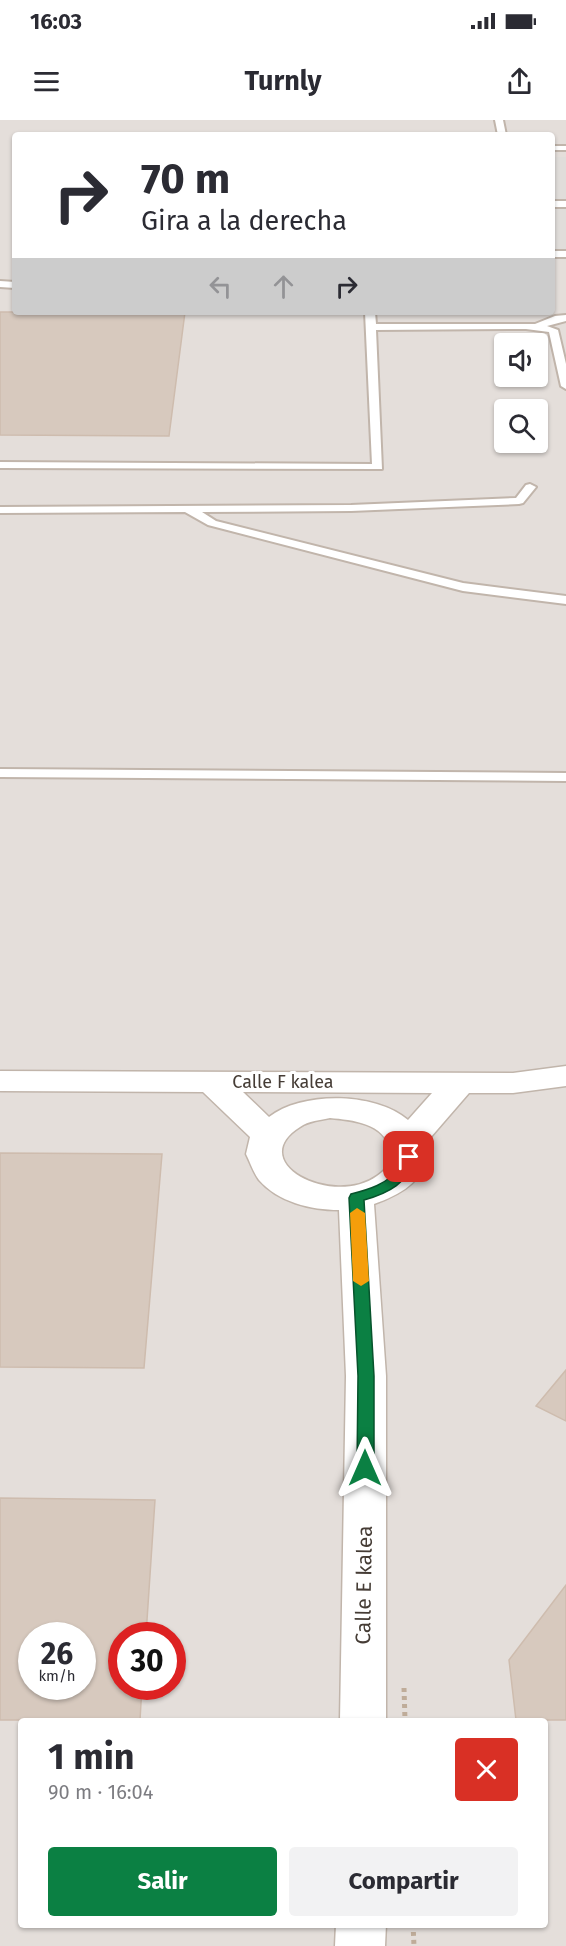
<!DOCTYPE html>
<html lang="es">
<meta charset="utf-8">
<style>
body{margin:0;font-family:"Fira Sans",sans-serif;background:#f2f2f3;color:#2b2b33;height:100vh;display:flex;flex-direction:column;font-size:22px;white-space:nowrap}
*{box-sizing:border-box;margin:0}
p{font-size:20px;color:#7c7c81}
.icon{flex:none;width:33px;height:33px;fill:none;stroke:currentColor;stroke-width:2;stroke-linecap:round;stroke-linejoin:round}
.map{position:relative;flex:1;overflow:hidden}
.side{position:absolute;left:18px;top:1598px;width:530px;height:210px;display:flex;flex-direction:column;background:#fff;border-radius:6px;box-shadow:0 2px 4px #0004}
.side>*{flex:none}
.top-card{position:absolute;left:12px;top:12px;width:543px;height:183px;border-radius:6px;box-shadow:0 2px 4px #0004;background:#fff;color:#2b2b33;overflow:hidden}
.fabs{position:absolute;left:494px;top:213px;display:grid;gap:12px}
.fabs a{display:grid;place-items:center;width:54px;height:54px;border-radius:6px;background:#fff;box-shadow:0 2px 4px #0004;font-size:30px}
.speed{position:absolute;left:18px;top:1502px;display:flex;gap:12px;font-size:30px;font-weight:700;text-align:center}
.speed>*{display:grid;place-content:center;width:78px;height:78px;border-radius:50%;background:#fff;box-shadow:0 2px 4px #0004;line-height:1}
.speed small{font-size:15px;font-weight:400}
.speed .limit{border:9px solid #d22;background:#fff;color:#111}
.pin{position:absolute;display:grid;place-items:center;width:51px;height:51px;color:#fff;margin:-26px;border-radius:12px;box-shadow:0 3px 9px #0006}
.me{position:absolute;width:66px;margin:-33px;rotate:0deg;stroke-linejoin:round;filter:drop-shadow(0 0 4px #0008)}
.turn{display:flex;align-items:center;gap:21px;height:126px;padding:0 30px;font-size:27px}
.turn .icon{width:78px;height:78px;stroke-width:2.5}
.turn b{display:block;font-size:42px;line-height:51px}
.lanes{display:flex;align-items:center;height:57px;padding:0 30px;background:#0003;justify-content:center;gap:30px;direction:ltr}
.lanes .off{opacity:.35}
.round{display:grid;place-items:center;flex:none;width:63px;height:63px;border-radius:6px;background:#f2f2f3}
.headline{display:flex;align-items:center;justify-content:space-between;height:102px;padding:0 30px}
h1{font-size:36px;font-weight:700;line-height:45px}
.cta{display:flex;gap:12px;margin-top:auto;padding:12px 30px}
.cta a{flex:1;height:69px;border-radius:6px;background:#0b8043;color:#fff;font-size:24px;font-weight:700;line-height:69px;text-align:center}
.cta a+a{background:#f2f2f3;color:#2b2b33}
.status{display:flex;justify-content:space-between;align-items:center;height:42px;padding:0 30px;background:#fff;direction:ltr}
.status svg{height:16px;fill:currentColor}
header{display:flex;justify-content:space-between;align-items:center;height:78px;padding:0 30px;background:#fff;font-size:27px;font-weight:700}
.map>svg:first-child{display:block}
</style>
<div class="status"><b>16:03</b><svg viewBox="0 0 49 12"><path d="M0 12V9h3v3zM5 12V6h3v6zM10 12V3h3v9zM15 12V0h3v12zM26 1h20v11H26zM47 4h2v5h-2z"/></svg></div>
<header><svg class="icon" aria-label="menu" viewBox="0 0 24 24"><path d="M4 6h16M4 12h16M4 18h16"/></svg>Turnly<svg class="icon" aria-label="share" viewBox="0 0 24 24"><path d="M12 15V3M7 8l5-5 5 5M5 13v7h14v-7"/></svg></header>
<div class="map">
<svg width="566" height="1826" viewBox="0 0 566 1826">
<rect width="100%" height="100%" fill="#f2ece5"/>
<path fill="#e4deda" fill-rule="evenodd" d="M0,0H566V1826H0ZM15,15H552V192H15ZM504,224H537V256H504ZM504,290H537V322H504ZM32,1515H82V1566H32ZM122,1515H172V1566H122ZM21,1600H544V1804H21Z"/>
<path fill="#e0ddda" d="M552,37H566V138H552Z"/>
<path fill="#d7c9be" stroke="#cebcae" stroke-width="1.5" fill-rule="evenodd" d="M0,192H185L169,316L0,315Z
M0,1033L162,1034L144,1248L0,1247Z
M566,1250V1301L536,1286Z
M0,1378L155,1380L146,1515H122V1566H142L140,1600H0ZM32,1515H82V1566H32Z
M566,1465V1600H516L509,1540Z"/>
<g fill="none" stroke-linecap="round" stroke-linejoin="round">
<defs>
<path id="lane" d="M495,0H503L506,15H498Z
M552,26H566V30H552Z
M552,81H566V87H552Z
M552,131H566V137H552Z
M0,161L15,162V168L0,167Z
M365,192H375L376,204H535L555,196L566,195V201L547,206L558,210L566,244V269L561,266L549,212L526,209L376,210L382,349L0,348V342L372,344Z
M530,364L536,367L523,383L519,384L351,391L202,392L216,401L463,463L566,476V484L463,471L208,405L185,392L0,393V387L351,385L516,378L526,365Z
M0,649L566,653V661L0,657Z"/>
<path id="street" d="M566,946V966L513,973H469L424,1025C430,1059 402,1074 374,1084L386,1256V1600H340L346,1256L339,1090C311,1090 278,1082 259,1060C253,1052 250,1042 246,1034L250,1017L203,972L0,971V951L513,953ZM243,972L432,973L408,1000C376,972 302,971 269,997ZM330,998C352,1000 385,1003 390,1030C392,1042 387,1049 377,1056C332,1088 244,1042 300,1007C308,1001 321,1000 330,998Z
M336,1804H386L385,1826H335Z"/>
</defs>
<use href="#lane" stroke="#c1b5ab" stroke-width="4"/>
<use href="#street" stroke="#c1b5ab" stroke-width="3"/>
<path stroke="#bfac99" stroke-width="5" stroke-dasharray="4 4" stroke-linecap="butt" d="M404,1568L405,1600
M413,1804L414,1826"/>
<use href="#lane" fill="#fff" fill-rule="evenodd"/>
<use href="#street" fill="#fff" fill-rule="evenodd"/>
</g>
<path fill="#0b8043" stroke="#07532c" stroke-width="1.5" d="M409,1032L416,1037C408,1063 389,1073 364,1080L374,1256V1348L371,1352L365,1354L359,1352L357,1348L358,1256L349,1078L351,1074C367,1070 389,1064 398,1048C400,1043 401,1038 403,1034Z"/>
<path fill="#f59e0b" d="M357,1088L365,1093L369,1161L361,1166L353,1161L350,1093Z"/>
<g text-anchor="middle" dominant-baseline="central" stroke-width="6" stroke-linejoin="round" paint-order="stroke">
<g font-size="18" fill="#453c35" stroke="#fff">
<text x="283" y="962">Calle F kalea</text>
</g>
<g font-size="21" fill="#453c35" stroke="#fff">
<text transform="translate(364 1465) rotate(-89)">Calle E kalea</text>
</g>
</g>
</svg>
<div class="fabs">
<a><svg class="icon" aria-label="sound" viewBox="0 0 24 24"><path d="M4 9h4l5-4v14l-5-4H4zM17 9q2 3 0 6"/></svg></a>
<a><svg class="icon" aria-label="search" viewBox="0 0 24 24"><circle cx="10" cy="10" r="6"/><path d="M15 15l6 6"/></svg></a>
</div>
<div class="speed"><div>26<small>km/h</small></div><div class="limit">30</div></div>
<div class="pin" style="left:409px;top:1037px;background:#d93025"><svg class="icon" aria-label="arrive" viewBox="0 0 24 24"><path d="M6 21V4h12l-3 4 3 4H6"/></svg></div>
<svg class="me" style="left:365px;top:1348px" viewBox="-20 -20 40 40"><path d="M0-17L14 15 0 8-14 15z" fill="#0b8043" stroke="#fff" stroke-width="4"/></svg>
<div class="top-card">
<div class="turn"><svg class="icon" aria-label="right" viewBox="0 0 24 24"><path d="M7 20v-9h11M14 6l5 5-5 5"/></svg><div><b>70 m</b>Gira a la derecha</div></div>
<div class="lanes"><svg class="icon off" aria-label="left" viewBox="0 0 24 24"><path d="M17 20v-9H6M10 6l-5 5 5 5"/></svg><svg class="icon off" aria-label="ahead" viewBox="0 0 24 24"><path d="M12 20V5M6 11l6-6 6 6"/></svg><svg class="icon" aria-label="right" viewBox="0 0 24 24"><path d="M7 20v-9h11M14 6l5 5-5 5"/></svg></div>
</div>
<section class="side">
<div class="headline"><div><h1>1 min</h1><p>90 m · 16:04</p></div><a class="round" style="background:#d93025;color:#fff"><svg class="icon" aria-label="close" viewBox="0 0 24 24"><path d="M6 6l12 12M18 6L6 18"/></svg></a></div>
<div class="cta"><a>Salir</a><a>Compartir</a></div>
</section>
</div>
